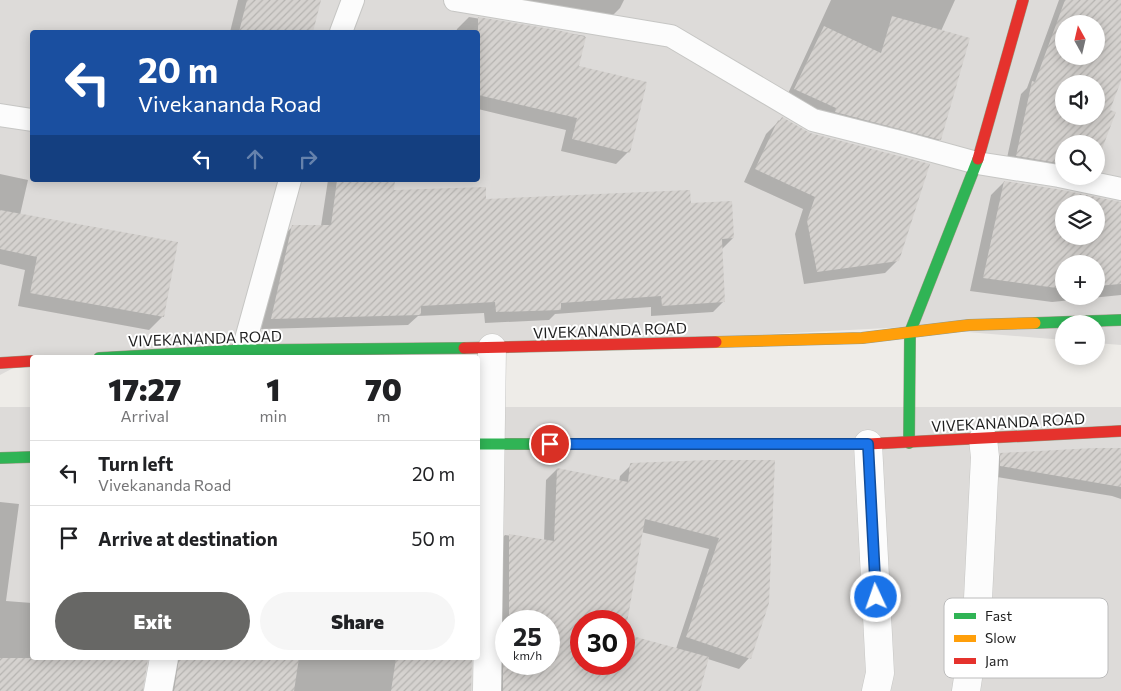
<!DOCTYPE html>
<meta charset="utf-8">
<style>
body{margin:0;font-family:Commissioner,sans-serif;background:#f6f6f6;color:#202124;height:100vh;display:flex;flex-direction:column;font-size:19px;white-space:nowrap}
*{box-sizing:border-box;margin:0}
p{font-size:16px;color:#757577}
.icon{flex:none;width:28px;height:28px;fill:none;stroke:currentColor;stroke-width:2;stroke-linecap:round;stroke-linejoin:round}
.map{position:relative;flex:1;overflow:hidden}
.panel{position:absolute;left:30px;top:355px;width:450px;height:305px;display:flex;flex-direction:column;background:#fff;border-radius:5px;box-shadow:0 2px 12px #0003}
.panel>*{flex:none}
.banner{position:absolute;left:30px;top:30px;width:450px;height:152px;border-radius:5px;box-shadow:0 2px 12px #0003;background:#1a4fa0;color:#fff;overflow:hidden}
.needle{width:32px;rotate:352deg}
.tools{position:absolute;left:1055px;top:15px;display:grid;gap:10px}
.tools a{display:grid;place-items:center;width:50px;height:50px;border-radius:50%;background:#fff;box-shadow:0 2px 12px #0003;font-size:25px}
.speed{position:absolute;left:495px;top:610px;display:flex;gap:10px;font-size:25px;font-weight:700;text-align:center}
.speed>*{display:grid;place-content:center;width:65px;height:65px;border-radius:50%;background:#fff;box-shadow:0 2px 12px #0003;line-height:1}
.speed small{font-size:12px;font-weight:400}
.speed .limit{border:8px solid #d22;background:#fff;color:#111}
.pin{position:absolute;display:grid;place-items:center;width:42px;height:42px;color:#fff;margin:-21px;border:2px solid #fff;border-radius:50%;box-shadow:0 1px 5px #0007}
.me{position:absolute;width:55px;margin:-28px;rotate:357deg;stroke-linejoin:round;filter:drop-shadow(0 0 4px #0008)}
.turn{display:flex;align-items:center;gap:18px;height:105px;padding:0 25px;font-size:22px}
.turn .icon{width:65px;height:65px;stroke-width:2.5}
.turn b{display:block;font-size:35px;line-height:42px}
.lanes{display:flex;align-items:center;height:48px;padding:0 25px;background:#0003;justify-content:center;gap:25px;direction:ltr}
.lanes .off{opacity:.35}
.eta{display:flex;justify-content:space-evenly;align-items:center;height:85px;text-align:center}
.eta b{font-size:30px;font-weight:800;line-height:35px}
.cta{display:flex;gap:10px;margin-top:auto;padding:10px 25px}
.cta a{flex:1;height:58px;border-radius:30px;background:#676765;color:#fff;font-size:20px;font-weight:800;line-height:58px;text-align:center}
.cta a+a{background:#f6f6f6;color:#202124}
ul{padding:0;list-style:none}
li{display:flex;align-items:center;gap:15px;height:65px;padding:0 25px;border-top:1px solid #e0e0e0}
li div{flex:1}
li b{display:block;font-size:19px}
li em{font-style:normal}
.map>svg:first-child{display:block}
</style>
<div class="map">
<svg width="1121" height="691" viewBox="0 0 1121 691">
<defs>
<pattern id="building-hatch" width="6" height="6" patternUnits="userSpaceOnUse" patternTransform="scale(1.25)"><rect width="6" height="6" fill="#d5d2cf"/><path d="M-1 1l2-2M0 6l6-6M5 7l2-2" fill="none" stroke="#b6b4b1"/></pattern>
</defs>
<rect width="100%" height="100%" fill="#eeece8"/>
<path fill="#dddbd9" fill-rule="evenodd" d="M0,0H1121V345L1096,343V324H1064V340L907,327L326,357L32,358L0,375ZM1064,24H1096V56H1064ZM32,32H478V180H32ZM1064,84H1096V116H1064ZM1064,144H1096V176H1064ZM1064,204H1096V236H1064ZM1064,264H1096V296H1064Z
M0,407H32V658H478V407H1121V691H0ZM506,621H549V664H506ZM581,621H624V664H581Z"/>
<path fill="#0003" fill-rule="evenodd" d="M238,0H320L311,32H230Z
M464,0H624L620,8L608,20Z
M831,0H955L941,31L940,139L929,150L785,100Z
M1059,0H1121V77L1096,144H1064V176L1005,167L1021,94L1027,88ZM1064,24H1096V56H1064ZM1064,84H1096V116H1064Z
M469,17L585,36L578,67L628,152L616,164L561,151L566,130L478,109V32H456L457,29Z
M782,118L809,134L898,260L885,273L804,284L795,234L803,209L744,182L766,134Z
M0,174L28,180L20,215L163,316L149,330L18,306L25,270L0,264Z
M328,180H394L393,192L485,200L690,204L733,238L721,250L724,301L713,312L651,316V307L555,314L549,320L485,323L484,313L418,316L408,325L261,329L282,237L293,226H321Z
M1004,182L1121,203V295L1052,302L970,291L991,195ZM1064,204H1096V236H1064ZM1064,264H1096V296H1064Z
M1121,449V499L1112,496L991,476V464L1001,454Z
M709,461L749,658L739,669L708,659L699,691H500L495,546L505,535L544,541L546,480L557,469L619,482L620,476L631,465ZM641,532L709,549L676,649L624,635ZM506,621H549V664H506ZM581,621H624V664H581Z
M0,502L19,504L6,601L32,603V658H147L142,691H0Z
M162,658H471L470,686L469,691H165Z"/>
<path fill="url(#building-hatch)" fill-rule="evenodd" d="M247,0H321L313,32H239Z
M1065,0H1121V81L1110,110L1116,112L1096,165V144H1064V164L1016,156L1032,81L1035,82ZM1064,24H1096V56H1064ZM1064,84H1096V116H1064Z
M892,16L970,38L941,140L835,112L836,108L794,89L824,26L881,53Z
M478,17L557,30L586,37L579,66L647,82L630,153L572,139L577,118L478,95Z
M782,117L810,133L930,164L899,261L817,272L807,221L815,197L755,169L778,120L780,121Z
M337,180H395L394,190L486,187V199L690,190L691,203L732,201L734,238L722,239L725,302L662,306L661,296L561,303V310L496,312L495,302L421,306V315L271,319L292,225H331Z
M1004,181L1057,189L1121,202V284L1096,286V264H1064V289L983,278ZM1064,204H1096V236H1064Z
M0,210L178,242L164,317L30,293L37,257L0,249Z
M1094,448H1121V487L1000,466V453Z
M709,460H775L769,603L751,659L686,637L719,538L645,519L625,634L709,657L700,691H503V658H506V664H549V621H509V534L554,541L557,468L628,482L630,463ZM581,621H624V664H581Z
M0,658H148L143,691H0Z
M179,658H299L294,691H174Z
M396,658H472L471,691H391Z"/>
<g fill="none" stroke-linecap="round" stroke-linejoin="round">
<defs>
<path id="lane" d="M455,0L671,36L813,120L900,142L977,163L1059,176L1121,189
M341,32L353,0
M0,115L32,120
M243,350L290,180"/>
<path id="street" d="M868,444L880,673L876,691
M158,691L164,658
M487,691L492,348
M966,691L977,619L985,457L983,439"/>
<path id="fast" d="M1035,323L1121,320
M99,358L243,350L464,348
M909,443L910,332L978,159
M478,444H778
M0,458L32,457"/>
<path id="slow" d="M716,342L862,338L969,325L1035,323"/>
<path id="jam" d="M978,159L1023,0
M464,348L716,342
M0,363L32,361
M778,444H868L1121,431"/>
</defs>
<use href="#lane" stroke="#c6c6c4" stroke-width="24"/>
<use href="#street" stroke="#c6c6c4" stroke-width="29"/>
<use href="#fast" stroke="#97987f" stroke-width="12"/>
<use href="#slow" stroke="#97987f" stroke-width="12"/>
<use href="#jam" stroke="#97987f" stroke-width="12"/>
<use href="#lane" stroke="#fcfcfc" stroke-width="22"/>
<use href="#street" stroke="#fcfcfc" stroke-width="28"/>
<use href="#fast" stroke="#30b455" stroke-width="11"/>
<use href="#slow" stroke="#ff9f0a" stroke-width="11"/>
<use href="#jam" stroke="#e5322d" stroke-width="11"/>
</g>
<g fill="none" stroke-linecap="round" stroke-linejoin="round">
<defs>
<path id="route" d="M550,444H868L876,597"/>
</defs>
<use href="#route" stroke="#114b97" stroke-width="12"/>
<use href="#route" stroke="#1a73e8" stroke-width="9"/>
</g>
<g text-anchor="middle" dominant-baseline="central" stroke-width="4" stroke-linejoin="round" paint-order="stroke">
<g font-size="15" fill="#1f1f1f" stroke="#fff">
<text transform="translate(610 330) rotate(-2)">VIVEKANANDA ROAD</text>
<text transform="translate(205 338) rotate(-2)">VIVEKANANDA ROAD</text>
<text transform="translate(1008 422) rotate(-3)">VIVEKANANDA ROAD</text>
</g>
</g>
<rect x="944" y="598" width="164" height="80" rx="8" fill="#fff" stroke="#bcbcbc" stroke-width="1"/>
<rect x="954" y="613" width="22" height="6" fill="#30b455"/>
<rect x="954" y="635" width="22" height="7" fill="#ff9f0a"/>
<rect x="954" y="658" width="22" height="6" fill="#e5322d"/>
<g font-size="14" fill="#1f1f1f">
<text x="985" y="621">Fast</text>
<text x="985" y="643">Slow</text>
<text x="985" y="666">Jam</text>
</g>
</svg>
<div class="tools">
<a><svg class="needle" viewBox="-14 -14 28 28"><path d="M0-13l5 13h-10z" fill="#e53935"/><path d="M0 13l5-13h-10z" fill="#757577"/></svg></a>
<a><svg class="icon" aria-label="sound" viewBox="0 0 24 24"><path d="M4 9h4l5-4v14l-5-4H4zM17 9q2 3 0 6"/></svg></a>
<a><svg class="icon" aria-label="search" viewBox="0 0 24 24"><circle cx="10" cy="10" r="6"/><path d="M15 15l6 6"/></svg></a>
<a><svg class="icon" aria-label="layers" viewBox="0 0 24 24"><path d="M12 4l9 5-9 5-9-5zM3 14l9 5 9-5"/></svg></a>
<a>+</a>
<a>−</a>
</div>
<div class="speed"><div>25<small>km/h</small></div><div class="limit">30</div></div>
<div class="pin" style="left:550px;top:444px;background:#d93025"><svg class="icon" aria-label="arrive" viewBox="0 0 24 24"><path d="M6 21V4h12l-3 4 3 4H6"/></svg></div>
<svg class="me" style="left:876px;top:597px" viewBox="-20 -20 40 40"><circle r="17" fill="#1a73e8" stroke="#fff" stroke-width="3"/><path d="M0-11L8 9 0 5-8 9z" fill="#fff"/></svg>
<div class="banner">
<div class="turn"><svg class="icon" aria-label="left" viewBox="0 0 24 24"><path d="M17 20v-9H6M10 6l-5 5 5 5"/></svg><div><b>20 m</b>Vivekananda Road</div></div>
<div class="lanes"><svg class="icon" aria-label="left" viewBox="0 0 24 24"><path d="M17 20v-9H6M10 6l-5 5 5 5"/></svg><svg class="icon off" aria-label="ahead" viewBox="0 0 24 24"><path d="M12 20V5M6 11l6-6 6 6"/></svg><svg class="icon off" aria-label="right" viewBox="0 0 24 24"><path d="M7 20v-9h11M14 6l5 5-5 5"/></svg></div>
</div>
<section class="panel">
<div class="eta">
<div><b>17:27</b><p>Arrival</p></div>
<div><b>1</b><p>min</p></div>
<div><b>70</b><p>m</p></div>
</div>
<ul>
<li><svg class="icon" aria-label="left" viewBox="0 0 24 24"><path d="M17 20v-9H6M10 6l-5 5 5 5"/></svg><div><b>Turn left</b><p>Vivekananda Road</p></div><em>20 m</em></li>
<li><svg class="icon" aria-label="arrive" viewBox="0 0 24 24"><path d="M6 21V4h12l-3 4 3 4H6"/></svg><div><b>Arrive at destination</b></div><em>50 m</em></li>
</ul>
<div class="cta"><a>Exit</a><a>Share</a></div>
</section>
</div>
